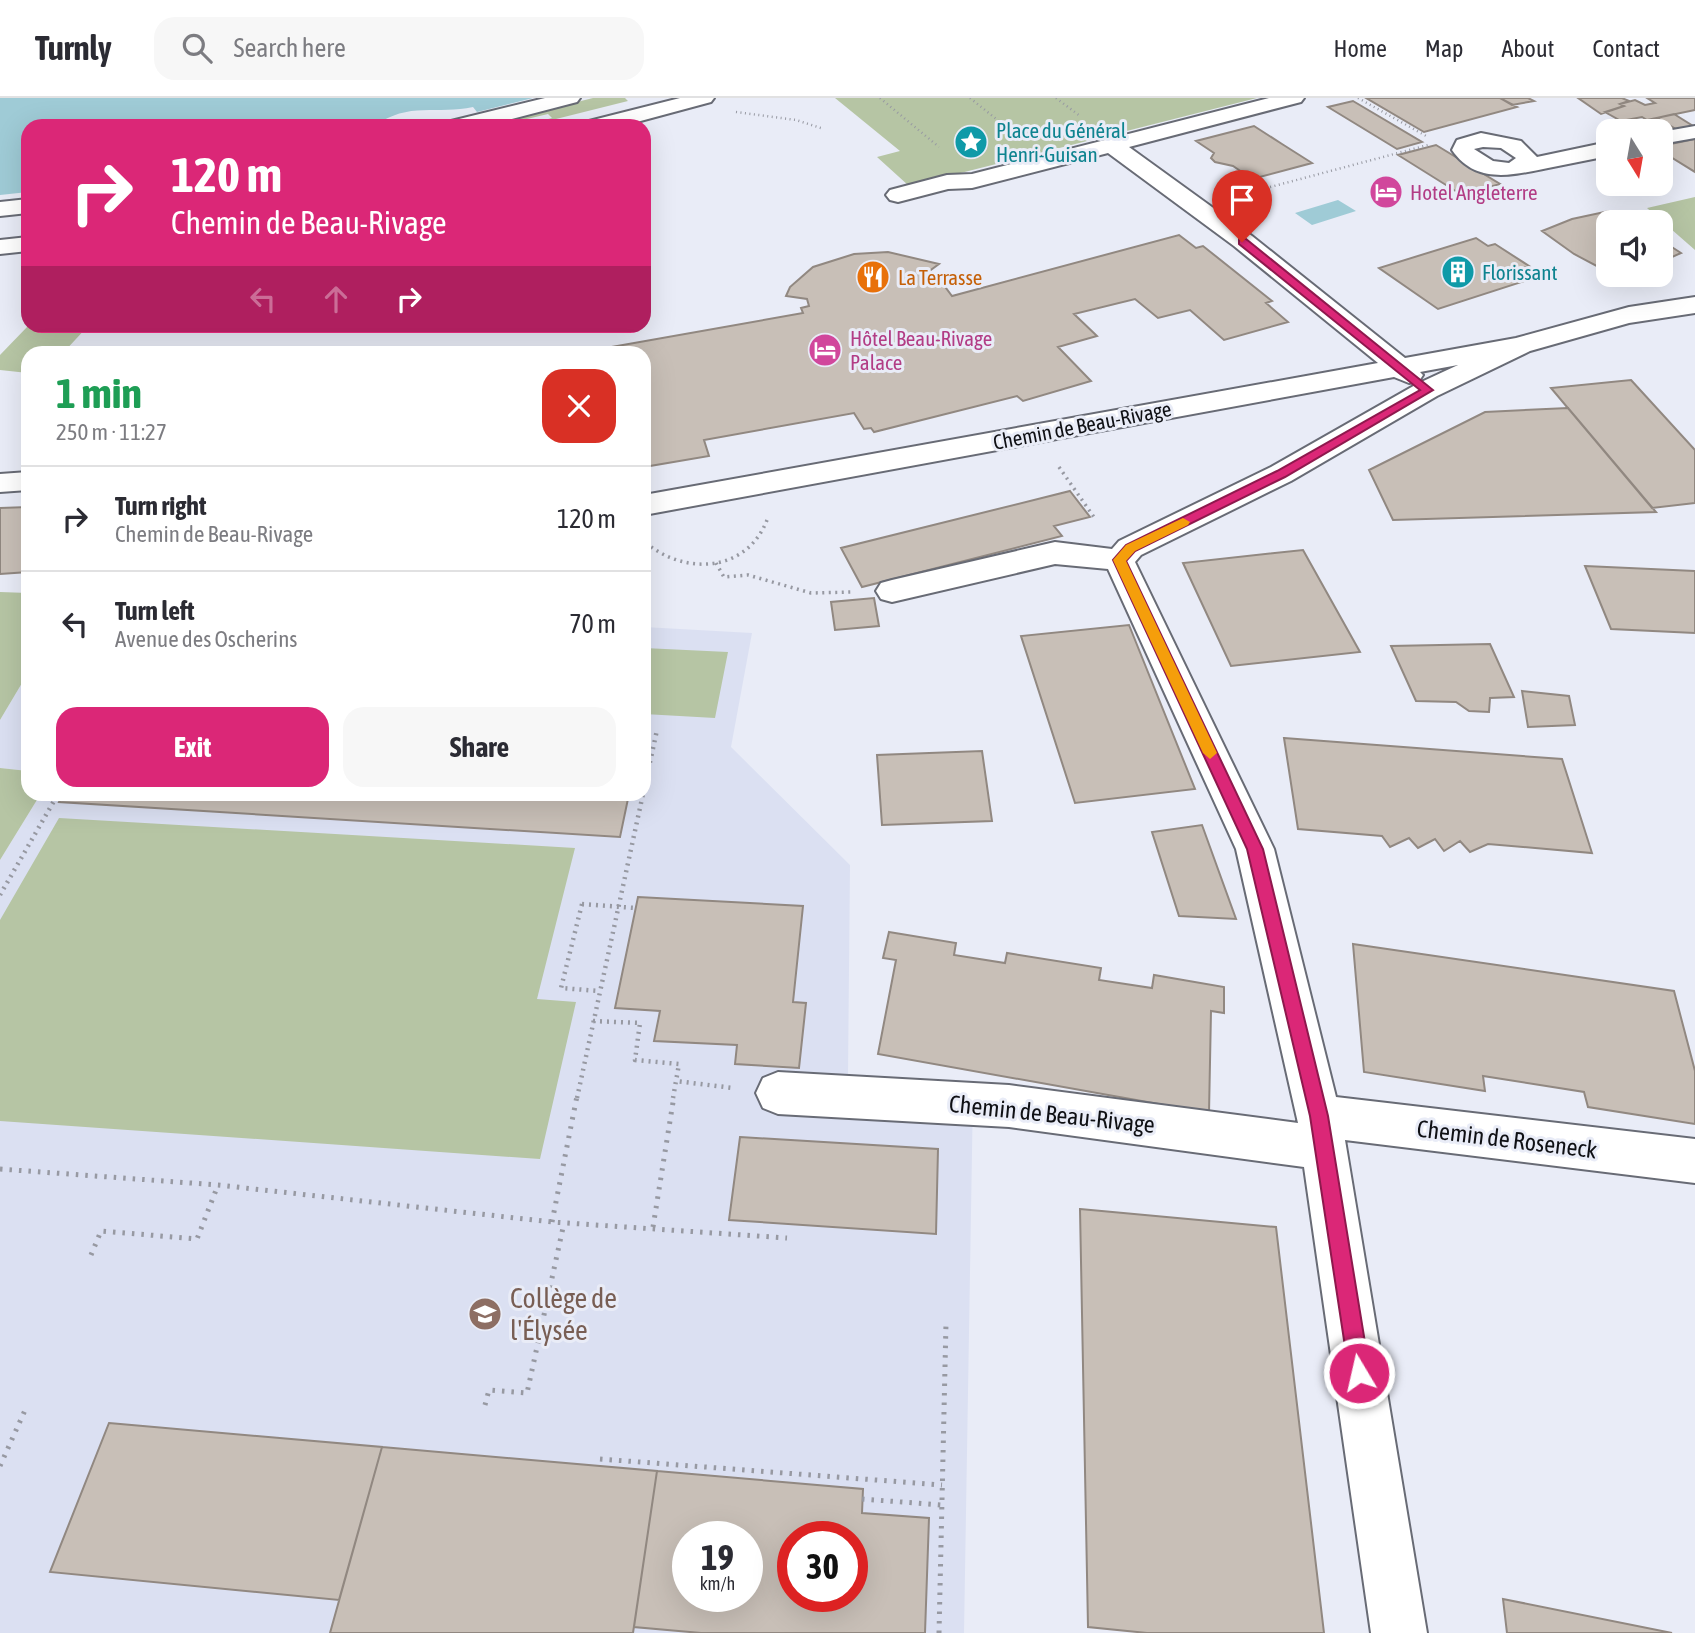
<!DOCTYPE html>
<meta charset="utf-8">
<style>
body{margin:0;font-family:"Asap Condensed",sans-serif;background:#f7f7f7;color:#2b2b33;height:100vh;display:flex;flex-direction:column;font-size:26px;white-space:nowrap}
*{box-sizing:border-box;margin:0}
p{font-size:23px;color:#7c7c81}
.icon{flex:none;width:38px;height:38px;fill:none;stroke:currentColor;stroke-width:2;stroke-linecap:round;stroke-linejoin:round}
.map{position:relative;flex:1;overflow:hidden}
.details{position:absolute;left:21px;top:248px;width:630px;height:455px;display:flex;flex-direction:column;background:#fff;border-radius:21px;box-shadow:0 7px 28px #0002}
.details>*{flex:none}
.banner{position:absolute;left:21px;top:21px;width:630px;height:214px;border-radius:21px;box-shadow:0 7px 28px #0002;background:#db2777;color:#fff;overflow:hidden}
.needle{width:46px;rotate:169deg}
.controls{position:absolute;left:1596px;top:21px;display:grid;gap:14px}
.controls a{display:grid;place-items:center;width:77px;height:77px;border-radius:14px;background:#fff;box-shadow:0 7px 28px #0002;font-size:35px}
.speed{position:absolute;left:672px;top:1423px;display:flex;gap:14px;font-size:35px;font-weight:700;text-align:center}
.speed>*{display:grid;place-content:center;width:91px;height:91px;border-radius:50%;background:#fff;box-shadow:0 7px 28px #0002;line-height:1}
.speed small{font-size:18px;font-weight:400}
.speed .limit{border:10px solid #d22;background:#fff;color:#111}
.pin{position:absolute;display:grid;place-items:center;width:60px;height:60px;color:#fff;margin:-72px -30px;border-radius:50% 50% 50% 0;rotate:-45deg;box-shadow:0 0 7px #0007}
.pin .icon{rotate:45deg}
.me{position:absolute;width:77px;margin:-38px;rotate:351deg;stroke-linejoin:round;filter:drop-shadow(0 0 5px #0008)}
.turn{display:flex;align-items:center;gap:24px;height:147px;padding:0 35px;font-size:32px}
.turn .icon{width:91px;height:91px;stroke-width:2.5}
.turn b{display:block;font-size:49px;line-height:60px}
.lanes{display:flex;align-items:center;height:66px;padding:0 35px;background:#0003;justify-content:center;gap:35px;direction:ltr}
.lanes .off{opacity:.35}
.round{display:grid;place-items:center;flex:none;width:74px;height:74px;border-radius:21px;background:#f7f7f7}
.overview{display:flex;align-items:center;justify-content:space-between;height:119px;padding:0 35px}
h1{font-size:42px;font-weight:700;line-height:52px;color:#1e9e55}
.button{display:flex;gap:14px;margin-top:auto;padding:14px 35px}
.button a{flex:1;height:80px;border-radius:21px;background:#db2777;color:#fff;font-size:28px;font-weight:700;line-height:80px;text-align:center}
.button a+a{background:#f7f7f7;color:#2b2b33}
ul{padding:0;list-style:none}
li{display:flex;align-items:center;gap:21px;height:105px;padding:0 35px;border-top:2px solid #e1e1e2}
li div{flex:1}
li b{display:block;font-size:26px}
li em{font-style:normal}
header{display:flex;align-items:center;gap:42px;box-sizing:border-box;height:98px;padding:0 35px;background:#fff;border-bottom:2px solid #e1e1e2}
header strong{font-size:33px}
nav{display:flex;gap:38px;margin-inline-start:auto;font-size:24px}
.search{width:490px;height:63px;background:#f7f7f7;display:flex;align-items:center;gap:18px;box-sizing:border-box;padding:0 24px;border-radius:21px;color:#7c7c81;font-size:26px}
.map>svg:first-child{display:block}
</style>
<header>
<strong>Turnly</strong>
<div class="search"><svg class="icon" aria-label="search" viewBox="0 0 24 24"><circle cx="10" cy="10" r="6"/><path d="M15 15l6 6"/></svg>Search here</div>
<nav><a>Home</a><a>Map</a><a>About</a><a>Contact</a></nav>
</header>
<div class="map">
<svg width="1695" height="1535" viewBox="0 0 1695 1535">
<rect width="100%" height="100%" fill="#e9ecf7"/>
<path fill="#dbe0f2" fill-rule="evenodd" d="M644,529L752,535L731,649L850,767L848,977L973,994L964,1535H0V762L40,697L644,696ZM688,1438H747V1498H688ZM793,1438H852V1498H793Z
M28,575V673L0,670V622Z"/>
<path fill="#b6c5a4" d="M593,0H625L628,3L528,28H521L552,20L548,16L498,28H481Z
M835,0H1257L909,88L877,59L900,53Z
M1695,99V152L1647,110Z
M28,228H88L63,255L28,256V275L0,272V257Z
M0,494L28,495V575L0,622Z
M644,550L728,554L715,620L644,616Z
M0,670L28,673V696L40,697L0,762Z
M59,720L575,750L537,901L576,904L540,1061L0,1023V822Z"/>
<path fill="#9fcbd6" d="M0,0H533L477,14L473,9C438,17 408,3 375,28H28V94L0,97Z
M1338,102L1356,113L1312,127L1295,115Z"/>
<path fill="#c8bfb7" stroke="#918881" stroke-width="2" fill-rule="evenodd" d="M1366,0H1500L1517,9L1424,34Z
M1500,0H1528L1534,3L1512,7Z
M1578,0H1622L1629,3L1620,6L1624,8L1601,16Z
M1647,0H1695V12L1647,22L1642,19L1621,23L1605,14L1624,8L1620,6L1635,2L1645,7L1655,5Z
M1353,3L1422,44L1397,51L1328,9Z
M1674,16L1693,28L1676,31L1657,20Z
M1254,28L1282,46L1312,65L1252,81L1233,68L1215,64L1211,60L1214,55L1196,43Z
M1695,41V74L1661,53V48Z
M1436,47L1500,86L1462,97L1398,57Z
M1609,113L1631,124H1608V174L1574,156L1542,133L1572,121Z
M1179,137L1196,150L1203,148L1272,203L1266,205L1288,224L1224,242L1190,212L1158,220L1135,201L1074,216L1097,238L1058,249L1091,283L1023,303L1017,298L874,334L871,330L864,331L854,315L704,342L709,358L644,369V256H572L803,215L801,210L809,208L807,201L786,198L790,189L813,169L854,156L888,154L939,166L924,177L928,182H940L952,198Z
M1476,140L1488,148L1495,146L1529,168L1523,170L1537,179L1438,211L1379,170Z
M1661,142L1681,155L1661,164Z
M1631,282L1695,352V405L1652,410L1551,290Z
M1568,310L1656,414L1393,422L1369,372L1485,314Z
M1070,393L1090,419L1054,428L1062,438L862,489L841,450Z
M28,409V474L0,476V410Z
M1303,452L1360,554L1231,568L1183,465Z
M1585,468L1695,473V535L1611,531Z
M874,500L879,528L835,532L831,504Z
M1129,527L1195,691L1075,705L1021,538Z
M1490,546L1514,599L1490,600L1489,614L1469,613L1456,604L1416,603L1391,548Z
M1522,593L1569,598L1575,627L1528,629Z
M1284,640L1562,661L1592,755L1488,746L1470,754L1460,743L1444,753L1435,741L1418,750L1409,740L1390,749L1382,738L1298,731Z
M982,653L992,723L882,727L877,657Z
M63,696H629L620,739L59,704Z
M1202,727L1236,821L1179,818L1152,734Z
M638,799L803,808L793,904L806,905L799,970L735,966L737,947L654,943L660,913L615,910Z
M889,834L956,845L954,857L1005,865L1007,855L1101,870L1099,882L1152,890L1154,877L1224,889V915L1211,913L1209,1015L878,956L896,862L883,860Z
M1353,846L1674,893L1695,973V1026L1588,1009L1584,994L1483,978L1485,993L1364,974Z
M740,1039L938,1051L936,1136L729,1122Z
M1080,1111L1276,1129L1324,1535H1147L1088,1529Z
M109,1325L382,1349L339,1502L50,1474Z
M382,1349L657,1373L633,1535H330Z
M657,1373L863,1391L862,1415L929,1420L925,1535H701L634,1529ZM688,1438H747V1498H688ZM793,1438H852V1498H793Z
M1503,1501L1672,1535H1507Z"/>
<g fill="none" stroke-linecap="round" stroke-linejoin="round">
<defs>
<path id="minor" d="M545,0H580L577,4L485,28H448L451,23Z
M680,0H714L711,4L622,28H586L589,23Z
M1269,0H1304L1301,4L1129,49L1252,138L1405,260L1516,240L1629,209L1695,199V215L1629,225L1530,253L1437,298L1291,383L1141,457L1135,464L1274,751L1336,999L1695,1041V1085L1345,1042L1427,1535H1371L1304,1069L1009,1029L778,1016L763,1010L756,995L763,980L778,974L1009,987L1298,1025L1236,751L1108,471L1055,466L892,504L881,501L876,493L881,485L892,482L1055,444L1112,451L1119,443L1271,369L1417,286L1458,267L1420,274L1423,277L1419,283L1409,285L1394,279L644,417V397L1378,265L1234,148L1108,55L972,90L948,91L898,104L890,102L886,97L890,92L947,77L972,76Z
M1695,28V40L1661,46V34Z
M1481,35L1521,43L1537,59L1608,44V58C1588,62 1568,66 1548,70C1513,77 1476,87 1452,52L1457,42ZM1483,49L1501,50L1516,60L1509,65L1493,63L1474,51Z
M28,101V115L0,118V104Z
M28,139V153L0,156V142Z
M28,374V392L0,394V376Z"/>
</defs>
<use href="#minor" stroke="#686b75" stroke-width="4"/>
<path stroke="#9799a2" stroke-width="2.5" stroke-dasharray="1 3.5" stroke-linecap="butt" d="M880,0L939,49
M970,0L1015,36
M1056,0L1080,18
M1358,0L1428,39
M736,14L796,22L824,31
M1244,96L1428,47"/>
<path stroke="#9799a2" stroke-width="3.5" stroke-dasharray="2 4.5" stroke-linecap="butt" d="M1059,369L1096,422
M646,445C686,478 747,474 767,422
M716,465L724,479L748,477L811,495L853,494"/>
<path stroke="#9799a2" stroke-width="4.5" stroke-dasharray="2 5" stroke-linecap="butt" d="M644,692L657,632
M0,797L58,696
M582,806L561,890L599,893
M593,923L640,925L635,962L679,966L676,983
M577,1000L643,696
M673,1000L676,983L733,990"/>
<path stroke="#9799a2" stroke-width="5" stroke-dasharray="2.5 7" stroke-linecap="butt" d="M0,1071L218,1087L552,1124L787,1140
M552,1124L577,998
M653,1129L674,998
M91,1157L101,1133L197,1141L218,1087
M485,1307L489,1292L527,1295L564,1125
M600,1361L942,1387
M0,1368L26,1310
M862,1401L941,1407
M939,1535L946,1225"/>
<use href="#minor" fill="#fff" fill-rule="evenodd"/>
<path stroke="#9799a2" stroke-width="4.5" stroke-dasharray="2 5" stroke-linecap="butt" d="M582,806L635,810"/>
</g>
<path fill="#db2777" stroke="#8e194d" stroke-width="2" d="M1239,141H1246L1433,292L1285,379L1135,453L1126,463L1263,751L1328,1018L1370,1275L1367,1282L1359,1285L1352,1282L1349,1275L1310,1018L1247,751L1113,462L1126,447L1277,373L1420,292L1239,146Z"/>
<path fill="#f59e0b" d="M1183,420L1190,424L1188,427L1135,453L1126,463L1217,655L1210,661L1203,655L1113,462L1126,447Z"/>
<defs>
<symbol id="sight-disc" viewBox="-11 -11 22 22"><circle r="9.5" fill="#0f9aa8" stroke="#e9ecf7"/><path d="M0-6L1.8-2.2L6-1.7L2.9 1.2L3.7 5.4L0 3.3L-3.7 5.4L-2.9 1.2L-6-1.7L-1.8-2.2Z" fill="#fff"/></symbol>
<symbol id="hotel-disc" viewBox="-11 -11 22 22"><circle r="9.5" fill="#d1479c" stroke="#e9ecf7"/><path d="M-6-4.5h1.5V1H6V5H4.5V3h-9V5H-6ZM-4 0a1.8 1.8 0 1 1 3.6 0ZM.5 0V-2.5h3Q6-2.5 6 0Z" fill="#fff"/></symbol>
<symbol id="building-disc" viewBox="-11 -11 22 22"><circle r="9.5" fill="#0f9aa8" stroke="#e9ecf7"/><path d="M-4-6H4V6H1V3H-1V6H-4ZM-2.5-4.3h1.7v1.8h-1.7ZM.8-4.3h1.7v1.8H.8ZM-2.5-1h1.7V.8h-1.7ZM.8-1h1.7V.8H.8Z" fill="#fff"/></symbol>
<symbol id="restaurant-disc" viewBox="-11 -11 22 22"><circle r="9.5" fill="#e8710a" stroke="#e9ecf7"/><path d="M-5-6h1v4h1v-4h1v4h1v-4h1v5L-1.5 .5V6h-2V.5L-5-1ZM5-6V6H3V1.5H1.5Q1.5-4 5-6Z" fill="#fff"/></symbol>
<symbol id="school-disc" viewBox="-11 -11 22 22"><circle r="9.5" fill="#8d6e63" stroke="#e9ecf7"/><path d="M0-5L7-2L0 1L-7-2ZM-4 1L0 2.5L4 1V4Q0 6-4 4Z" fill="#fff"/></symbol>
</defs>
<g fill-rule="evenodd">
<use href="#sight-disc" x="952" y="25" width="38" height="38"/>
<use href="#hotel-disc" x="1367" y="75" width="38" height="38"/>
<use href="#building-disc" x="1439" y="155" width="38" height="38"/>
<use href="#restaurant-disc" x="854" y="160" width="38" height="38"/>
<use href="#hotel-disc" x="806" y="233" width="38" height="38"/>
<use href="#school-disc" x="466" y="1197" width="38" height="38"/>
</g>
<g text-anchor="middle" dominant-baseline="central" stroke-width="6" stroke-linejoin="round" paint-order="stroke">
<g font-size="21" fill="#0d838f" stroke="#e9ecf7" text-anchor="start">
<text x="996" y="32">Place du Général<tspan x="996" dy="24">Henri-Guisan</tspan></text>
<text x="1482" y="174">Florissant</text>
</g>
<g font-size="21" fill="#b23c85" stroke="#e9ecf7" text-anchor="start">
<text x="1410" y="94">Hotel Angleterre</text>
<text x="850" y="240">Hôtel Beau-Rivage<tspan x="850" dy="24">Palace</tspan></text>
</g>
<g font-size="21" fill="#c56008" stroke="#e9ecf7" text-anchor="start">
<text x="898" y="179">La Terrasse</text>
</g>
<g font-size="21" fill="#0f1014" stroke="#e9ecf7">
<text transform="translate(1082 327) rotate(-11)">Chemin de Beau-Rivage</text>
</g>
<g font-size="24" fill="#0f1014" stroke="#e9ecf7">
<text transform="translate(1052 1016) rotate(6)">Chemin de Beau-Rivage</text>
<text transform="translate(1507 1041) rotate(7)">Chemin de Roseneck</text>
</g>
<g font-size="28" fill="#785e54" stroke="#e9ecf7" text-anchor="start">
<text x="510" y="1200">Collège de<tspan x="510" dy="32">l'Élysée</tspan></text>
</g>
</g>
</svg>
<div class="controls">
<a><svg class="needle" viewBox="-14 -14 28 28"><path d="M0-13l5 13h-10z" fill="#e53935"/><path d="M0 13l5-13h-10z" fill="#7c7c81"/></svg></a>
<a><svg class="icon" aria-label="sound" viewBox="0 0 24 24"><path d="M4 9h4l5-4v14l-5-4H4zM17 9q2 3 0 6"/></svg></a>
</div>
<div class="speed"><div>19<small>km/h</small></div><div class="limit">30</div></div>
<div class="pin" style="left:1242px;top:144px;background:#d93025"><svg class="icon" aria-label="arrive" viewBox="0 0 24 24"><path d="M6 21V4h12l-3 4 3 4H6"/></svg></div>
<svg class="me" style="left:1359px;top:1275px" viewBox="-20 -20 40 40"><circle r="17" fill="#db2777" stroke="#fff" stroke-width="3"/><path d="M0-11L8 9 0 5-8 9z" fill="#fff"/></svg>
<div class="banner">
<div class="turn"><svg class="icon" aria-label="right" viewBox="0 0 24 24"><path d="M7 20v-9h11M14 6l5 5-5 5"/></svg><div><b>120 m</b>Chemin de Beau-Rivage</div></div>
<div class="lanes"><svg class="icon off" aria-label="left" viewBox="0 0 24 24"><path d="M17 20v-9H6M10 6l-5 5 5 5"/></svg><svg class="icon off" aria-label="ahead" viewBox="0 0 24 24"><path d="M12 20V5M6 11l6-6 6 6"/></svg><svg class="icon" aria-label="right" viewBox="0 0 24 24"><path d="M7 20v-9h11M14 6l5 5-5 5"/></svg></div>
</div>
<section class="details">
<div class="overview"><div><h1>1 min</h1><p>250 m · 11:27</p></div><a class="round" style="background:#d93025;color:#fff"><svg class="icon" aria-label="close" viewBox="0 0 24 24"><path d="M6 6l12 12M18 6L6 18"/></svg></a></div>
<ul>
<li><svg class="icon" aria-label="right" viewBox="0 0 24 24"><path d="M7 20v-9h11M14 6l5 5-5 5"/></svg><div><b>Turn right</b><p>Chemin de Beau-Rivage</p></div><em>120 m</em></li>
<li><svg class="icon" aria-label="left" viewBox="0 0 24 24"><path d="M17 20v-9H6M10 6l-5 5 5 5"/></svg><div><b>Turn left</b><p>Avenue des Oscherins</p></div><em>70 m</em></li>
</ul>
<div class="button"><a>Exit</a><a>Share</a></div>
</section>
</div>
